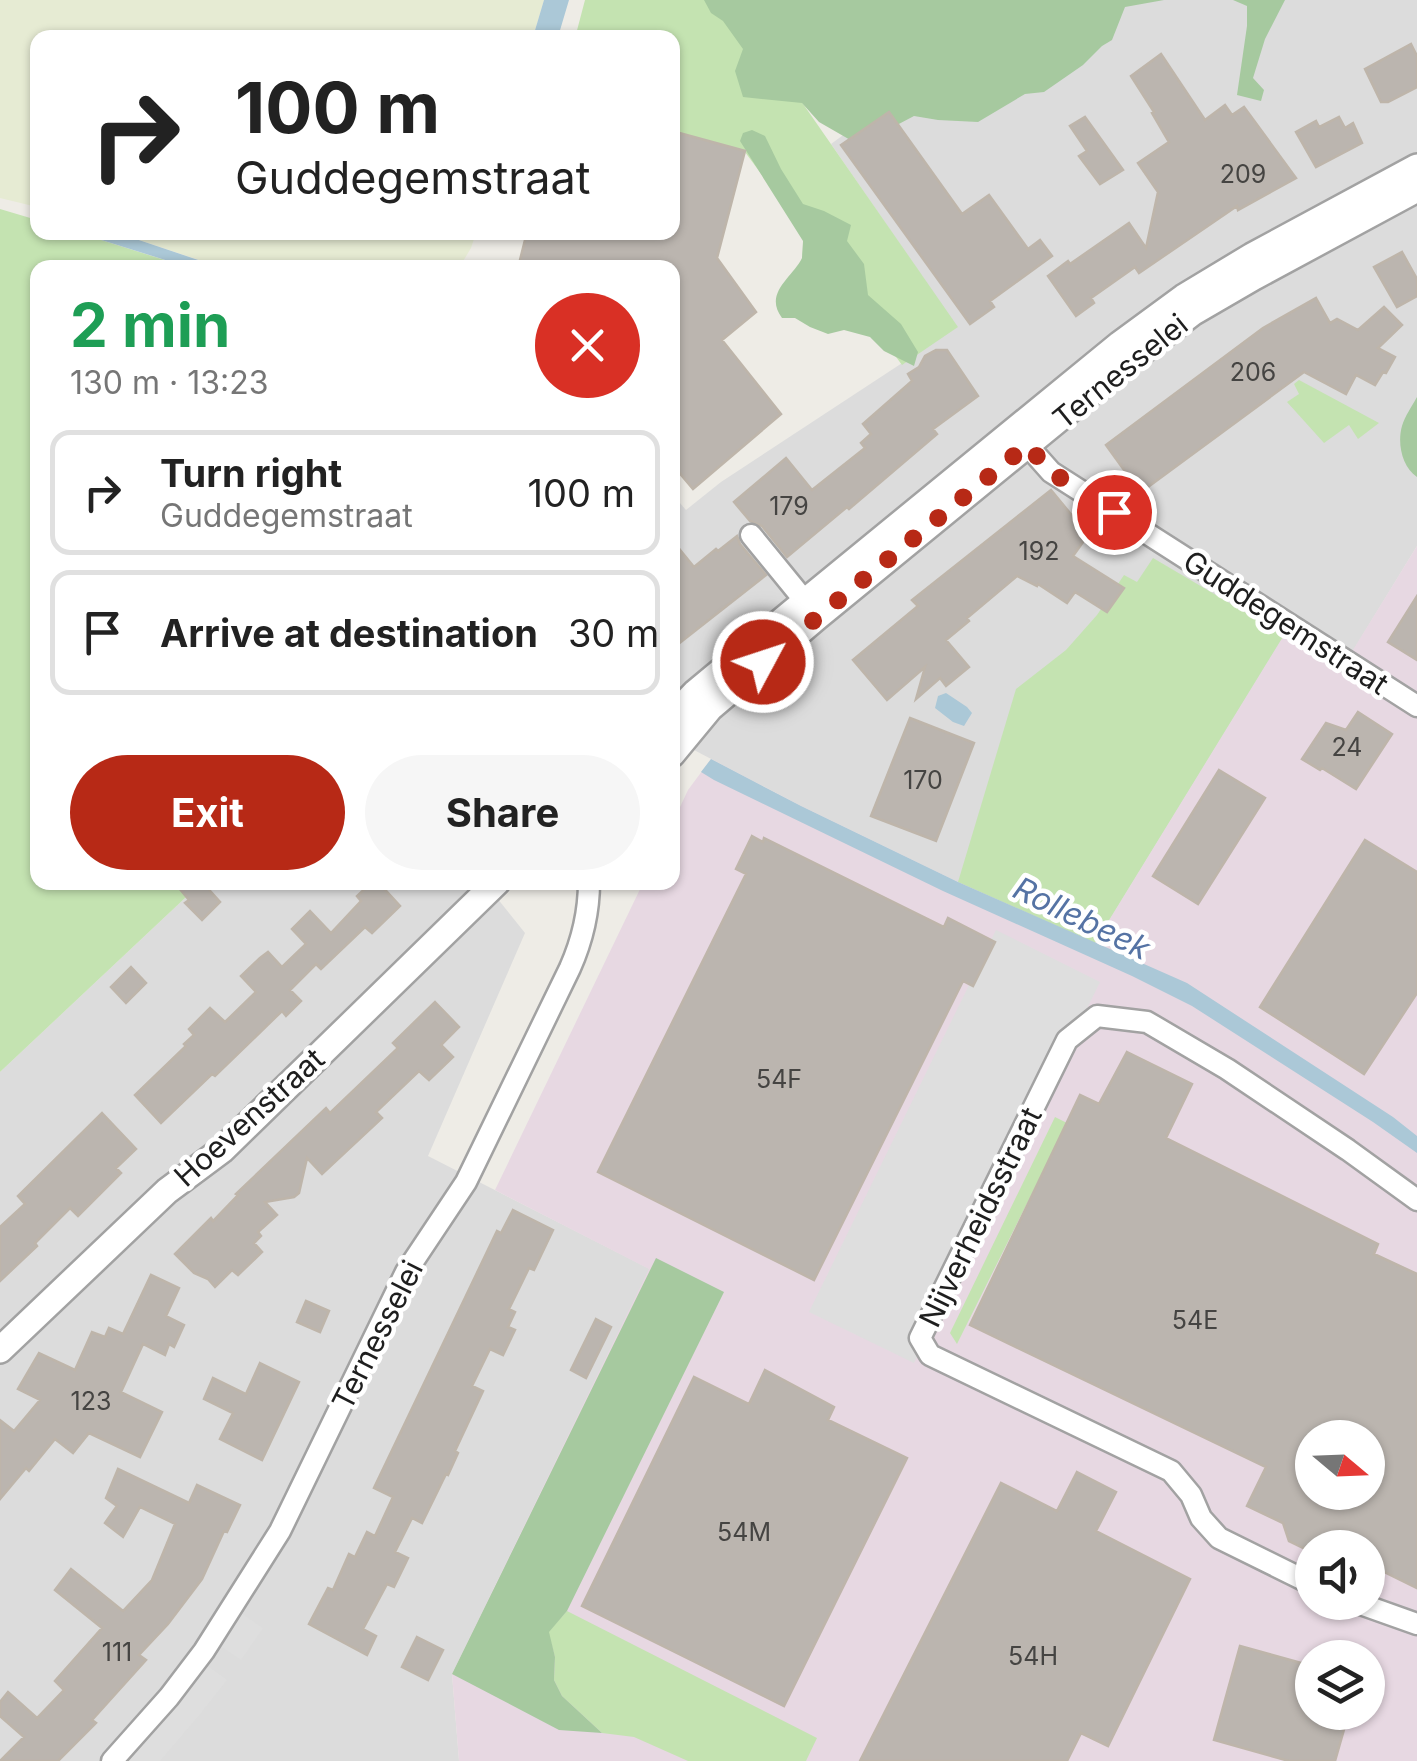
<!DOCTYPE html>
<meta charset="utf-8">
<style>
body{margin:0;font-family:Inter,sans-serif;background:#f6f6f6;color:#222;height:100vh;display:flex;flex-direction:column;font-size:38px;white-space:nowrap}
*{box-sizing:border-box;margin:0}
p{font-size:32px;color:#767676}
.icon{flex:none;width:55px;height:55px;fill:none;stroke:currentColor;stroke-width:2;stroke-linecap:round;stroke-linejoin:round}
.map{position:relative;flex:1;overflow:hidden}
.sheet{position:absolute;left:30px;top:260px;width:650px;height:630px;display:flex;flex-direction:column;background:#fff;border-radius:20px;box-shadow:0 2px 8px #0004}
.sheet>*{flex:none}
.banner{position:absolute;left:30px;top:30px;width:650px;height:210px;border-radius:20px;box-shadow:0 2px 8px #0004;background:#fff;color:#222;overflow:hidden}
.needle{width:65px;rotate:109deg}
.buttons{position:absolute;left:1295px;top:1420px;display:grid;gap:20px}
.buttons a{display:grid;place-items:center;width:90px;height:90px;border-radius:50%;background:#fff;box-shadow:0 2px 8px #0004;font-size:50px}
.pin{position:absolute;display:grid;place-items:center;width:85px;height:85px;color:#fff;margin:-42px;border:5px solid #fff;border-radius:50%;box-shadow:0 2px 10px #0007}
.me{position:absolute;width:110px;margin:-55px;rotate:50deg;stroke-linejoin:round;filter:drop-shadow(0 0 8px #0008)}
.turn{display:flex;align-items:center;gap:35px;height:210px;padding:0 40px;font-size:45px}
.turn .icon{width:130px;height:130px;stroke-width:2.5}
.turn b{display:block;font-size:70px;line-height:85px}
.round{display:grid;place-items:center;flex:none;width:105px;height:105px;border-radius:52px;background:#f6f6f6}
.headline{display:flex;align-items:center;justify-content:space-between;height:170px;padding:0 40px}
h1{font-size:60px;font-weight:700;line-height:75px;color:#1e9e55}
.cta{display:flex;gap:20px;margin-top:auto;padding:20px 40px}
.cta a{flex:1;height:115px;border-radius:60px;background:#b72916;color:#fff;font-size:40px;font-weight:700;line-height:115px;text-align:center}
.cta a+a{background:#f6f6f6;color:#222}
ul{padding:0;list-style:none}
li{display:flex;align-items:center;gap:30px;height:125px;margin:0 20px 15px;padding:0 20px;border:5px solid #e0e0e0;border-radius:20px}
li div{flex:1}
li b{display:block;font-size:38px}
li em{font-style:normal}
.map>svg:first-child{display:block}
</style>
<div class="map">
<svg width="1417" height="1761" viewBox="0 0 1417 1761">
<rect width="100%" height="100%" fill="#eeece6"/>
<path fill="#dcdcdc" d="M1089,0H1417V546L1340,672L1284,636L1095,943L958,882L801,806L673,739L672,494L686,510L721,482L957,327L831,144L884,105Z
M201,883H485L525,933L428,1156L650,1269L452,1674L459,1761H0V1072Z"/>
<path fill="#e7d8e2" fill-rule="evenodd" d="M1417,546V1761H459L452,1674L649,1269L495,1190L643,883L672,882L673,822L688,790L711,759L801,806L958,882L1095,943L1284,635L1340,671ZM1312,1438H1368V1492H1312ZM1312,1548H1368V1602H1312ZM1312,1658H1368V1712H1312Z"/>
<path fill="#e6ebd3" d="M0,0H544L533,37L38,38L37,207L0,198Z
M118,233H476L471,248L459,268L220,267Z"/>
<path fill="#c4e3b1" d="M585,0H731L958,327L902,365L745,152L673,131L672,38H575Z
M0,209L37,220L38,232L79,233L187,267L38,268V882L201,883L0,1072Z
M1299,380L1379,423L1358,439L1349,425L1324,443L1287,402L1299,394L1294,384Z
M1153,558L1284,635L1095,943L958,882L1016,689L1066,650L1097,615L1124,575L1137,582Z
M1055,1117L1067,1123L957,1344L950,1333Z
M567,1611L817,1738L806,1761H688L634,1737L602,1733L562,1696L554,1680L555,1657L548,1632Z"/>
<path fill="#a6c99f" d="M704,0H1164L1125,7L1112,40L1102,46L1083,65L1044,92L1025,94L978,122L938,120L914,116L859,145L819,122L802,103L743,97L735,71L743,49L723,21L711,13Z
M1233,0H1285L1265,39L1253,78L1264,90L1261,101L1237,95L1247,26V6Z
M752,130L765,136L781,169L803,204L824,211L851,225L847,241L864,264L868,295L901,324L918,352L914,366L884,351L870,337L844,330L828,334L810,327L795,318H782C763,293 793,277 802,258C802,256 803,243 803,241L740,141L743,133Z
M1417,397V477C1402,467 1397,443 1402,426C1405,416 1412,406 1417,397Z
M656,1258L724,1292L567,1611L549,1632L555,1657L554,1680L562,1696L602,1733L559,1730L452,1674Z"/>
<path fill="#dedede" d="M996,930L1100,982L914,1363L809,1312Z
M242,1614L263,1628L241,1660L220,1646Z
M206,1665L227,1680L200,1714L160,1761H128Z"/>
<path fill="#abc8d7" d="M544,0H569L558,37H533Z
M79,233H118L219,267H178V264Z
M946,693L967,707L972,713L964,726L953,722L935,708L938,696Z
M711,759L801,806L958,882L1187,983L1393,1117L1417,1136V1153L1373,1122L1192,1006L1132,976L943,891L714,780L701,772Z"/>
<path fill="#bbb5af" stroke="#beb5aa" stroke-width="2.5" fill-rule="evenodd" d="M1411,44L1417,56V87L1388,102H1381L1365,69Z
M1161,54L1205,120L1225,105L1232,115L1244,107L1296,178L1238,210L1237,206L1139,273L1135,267L1091,298L1094,303L1076,316L1048,276L1068,261L1070,264L1129,223L1146,248L1158,192L1138,163L1169,142L1152,113L1154,112L1131,76Z
M889,112L962,214L989,195L1028,249L1040,240L1052,256L990,301L994,307L970,324L841,145Z
M1085,117L1123,170L1100,184L1079,156L1087,151L1070,126Z
M1339,117L1345,128L1353,123L1362,143L1316,167L1296,132L1316,121L1319,127Z
M672,131L745,151L717,258L756,312L722,340L781,414L693,489L672,464V268H518L527,232H672Z
M1402,252L1417,279V296L1397,307L1374,267Z
M1316,298L1330,323L1337,319L1358,330L1384,307L1402,325L1378,348L1395,357L1386,373L1383,372L1375,385L1356,375L1346,394L1304,372L1148,487L1127,474L1106,445L1263,328Z
M936,350H947L978,396L933,429L937,434L849,509L847,507L787,557L762,526L750,521L734,502L786,458L812,490L865,448L861,443L871,434L863,424L912,381L908,374L919,367L925,356Z
M1051,490L1088,535L1073,556L1124,588L1107,612L1075,592L1067,603L1038,584L1037,586L1017,576L967,618L969,621L946,640L969,667L946,686L940,678L916,699L925,667L887,700L853,660L918,606L912,600Z
M737,536L740,544L766,575L672,649V540L694,567L716,549L718,551Z
M1417,596V660L1388,642Z
M1358,712L1392,734L1356,789L1322,768L1320,770L1302,759L1326,723L1346,730Z
M910,718L974,743L936,841L871,816Z
M1219,770L1265,798L1198,904L1153,876Z
M752,836L763,842L764,838L944,927L948,918L995,942L973,986L963,981L814,1280L598,1172L746,874L736,869Z
M1365,840L1417,872V993L1364,1074L1260,1007Z
M174,882H202L220,902L202,920L185,903L189,900Z
M372,882H378L400,906L372,933L365,927L321,969L316,964L290,990L301,1001L286,1016L282,1011L215,1076L212,1074L161,1123L135,1095L186,1046L184,1044L194,1035L189,1029L210,1008L225,1022L256,992L241,976L260,958L268,952L282,967L306,944L292,929L310,911L331,933L361,901L357,896Z
M131,967L146,983L126,1003L111,987Z
M435,1002L459,1027L441,1045L453,1057L429,1080L419,1071L376,1112L382,1118L322,1174L307,1158L299,1193L294,1197L265,1202L277,1215L258,1232L261,1236L254,1243L262,1252L238,1275L232,1270L215,1287L208,1279L194,1273L175,1254L211,1218L213,1221L238,1195L236,1194L326,1108L330,1113L398,1048L393,1043Z
M1127,1052L1192,1084L1166,1138L1378,1244L1374,1254L1417,1274V1588L1368,1564V1548H1333L1323,1542L1303,1548L1289,1541L1283,1523L1247,1506L1266,1467L970,1325L1080,1095L1099,1104ZM1312,1438H1368V1492H1312Z
M102,1113L136,1149L116,1168L121,1173L78,1216L70,1208L35,1243L37,1246L0,1281V1227L25,1204L18,1196Z
M513,1210L553,1230L534,1270L529,1268L509,1309L515,1312L508,1327L515,1330L503,1355L490,1349L472,1386L483,1391L455,1451L458,1453L448,1475L446,1474L422,1523L412,1518L395,1552L408,1558L394,1587L387,1584L363,1629L376,1636L367,1655L309,1624L328,1588L333,1590L349,1554L355,1557L367,1532L375,1536L393,1497L374,1488L497,1231L501,1233Z
M151,1275L179,1288L166,1316L184,1325L174,1347L169,1344L165,1355L143,1344L121,1392L162,1412L140,1457L89,1433L73,1453L55,1439L29,1471L26,1468L0,1499V1420L14,1431L40,1400L18,1389L39,1353L75,1370L92,1332L105,1337L109,1328L123,1334Z
M306,1301L329,1311L320,1332L297,1322Z
M596,1319L611,1327L586,1378L571,1370Z
M260,1363L299,1382L262,1460L220,1439L233,1413L204,1399L213,1378L246,1394Z
M765,1370L834,1407L828,1420L907,1458L784,1706L582,1606L694,1377L749,1404Z
M118,1469L189,1503L197,1485L240,1505L227,1532L224,1531L202,1579L168,1624L139,1655L146,1660L92,1720L96,1723L58,1761H0L24,1737L0,1716V1702L8,1692L37,1718L64,1690L55,1681L102,1628L55,1590L71,1569L123,1611L152,1580L175,1524L140,1507L123,1537L105,1523L117,1506L106,1498Z
M1077,1472L1116,1492L1096,1531L1190,1579L1108,1746L1081,1733L1067,1761H860L1001,1483L1057,1511Z
M417,1637L443,1650L428,1680L402,1667Z
M1240,1646L1312,1666V1712H1349L1335,1761H1289L1214,1740Z"/>
<g fill="none" stroke-linecap="round" stroke-linejoin="round">
<defs>
<path id="minor" d="M1020,434L1027,445L1051,472L1417,706
M751,535L813,611
M1312,1584L1219,1538L1201,1518L1191,1495L1171,1471L930,1355L920,1338L1067,1040L1097,1016L1147,1022L1227,1069L1348,1150L1417,1200
M1355,1602L1417,1624
M112,1761L169,1697L204,1651L280,1531L406,1272L466,1182L570,968C582,941 589,913 589,882"/>
<path id="tertiary" d="M672,717L696,692L796,609L1120,344L1184,297L1252,256L1417,167
M672,754L710,708L817,617L1132,359L1192,313L1254,277L1417,189
M0,1350L167,1191L222,1150L497,882"/>
</defs>
<use href="#minor" stroke="#a2a2a2" stroke-width="25"/>
<use href="#tertiary" stroke="#a2a2a2" stroke-width="30"/>
<use href="#minor" stroke="#fff" stroke-width="20"/>
<use href="#tertiary" stroke="#fff" stroke-width="25"/>
</g>
<g fill="none" stroke-linecap="round" stroke-linejoin="round">
<path stroke="#b72916" stroke-width="18" stroke-dasharray="0 32.4" d="M763,662L1027,445L1051,472L1114,512"/>
</g>
<g text-anchor="middle" dominant-baseline="central" stroke-width="9" stroke-linejoin="round" paint-order="stroke">
<g font-size="25" fill="#454442">
<text x="1243" y="174">209</text>
<text x="1253" y="372">206</text>
<text x="789" y="506">179</text>
<text x="1039" y="551">192</text>
<text x="1347" y="747">24</text>
<text x="923" y="780">170</text>
<text x="779" y="1079">54F</text>
<text x="1195" y="1320">54E</text>
<text x="91" y="1401">123</text>
<text x="744" y="1532">54M</text>
<text x="117" y="1652">111</text>
<text x="1033" y="1656">54H</text>
</g>
<g font-size="30" fill="#1e1e1e" stroke="#fff">
<text transform="translate(1120 371) rotate(-39)">Ternesselei</text>
<text transform="translate(1286 622) rotate(33)">Guddegemstraat</text>
<text transform="translate(249 1117) rotate(-42)">Hoevenstraat</text>
<text transform="translate(980 1217) rotate(-64)">Nijverheidsstraat</text>
<text transform="translate(377 1335) rotate(-63)">Ternesselei</text>
</g>
<g font-size="32" font-style="italic" fill="#5573a4" stroke="#fff">
<text transform="translate(1082 918) rotate(26)">Rollebeek</text>
</g>
</g>
</svg>
<div class="buttons">
<a><svg class="needle" viewBox="-14 -14 28 28"><path d="M0-13l5 13h-10z" fill="#e53935"/><path d="M0 13l5-13h-10z" fill="#767676"/></svg></a>
<a><svg class="icon" aria-label="sound" viewBox="0 0 24 24"><path d="M4 9h4l5-4v14l-5-4H4zM17 9q2 3 0 6"/></svg></a>
<a><svg class="icon" aria-label="layers" viewBox="0 0 24 24"><path d="M12 4l9 5-9 5-9-5zM3 14l9 5 9-5"/></svg></a>
</div>
<div class="pin" style="left:1114px;top:512px;background:#d93025"><svg class="icon" aria-label="arrive" viewBox="0 0 24 24"><path d="M6 21V4h12l-3 4 3 4H6"/></svg></div>
<svg class="me" style="left:763px;top:662px" viewBox="-20 -20 40 40"><circle r="17" fill="#b72916" stroke="#fff" stroke-width="3"/><path d="M0-11L8 9 0 5-8 9z" fill="#fff"/></svg>
<div class="banner">
<div class="turn"><svg class="icon" aria-label="right" viewBox="0 0 24 24"><path d="M7 20v-9h11M14 6l5 5-5 5"/></svg><div><b>100 m</b>Guddegemstraat</div></div>
</div>
<section class="sheet">
<div class="headline"><div><h1>2 min</h1><p>130 m · 13:23</p></div><a class="round" style="background:#d93025;color:#fff"><svg class="icon" aria-label="close" viewBox="0 0 24 24"><path d="M6 6l12 12M18 6L6 18"/></svg></a></div>
<ul>
<li><svg class="icon" aria-label="right" viewBox="0 0 24 24"><path d="M7 20v-9h11M14 6l5 5-5 5"/></svg><div><b>Turn right</b><p>Guddegemstraat</p></div><em>100 m</em></li>
<li><svg class="icon" aria-label="arrive" viewBox="0 0 24 24"><path d="M6 21V4h12l-3 4 3 4H6"/></svg><div><b>Arrive at destination</b></div><em>30 m</em></li>
</ul>
<div class="cta"><a>Exit</a><a>Share</a></div>
</section>
</div>
